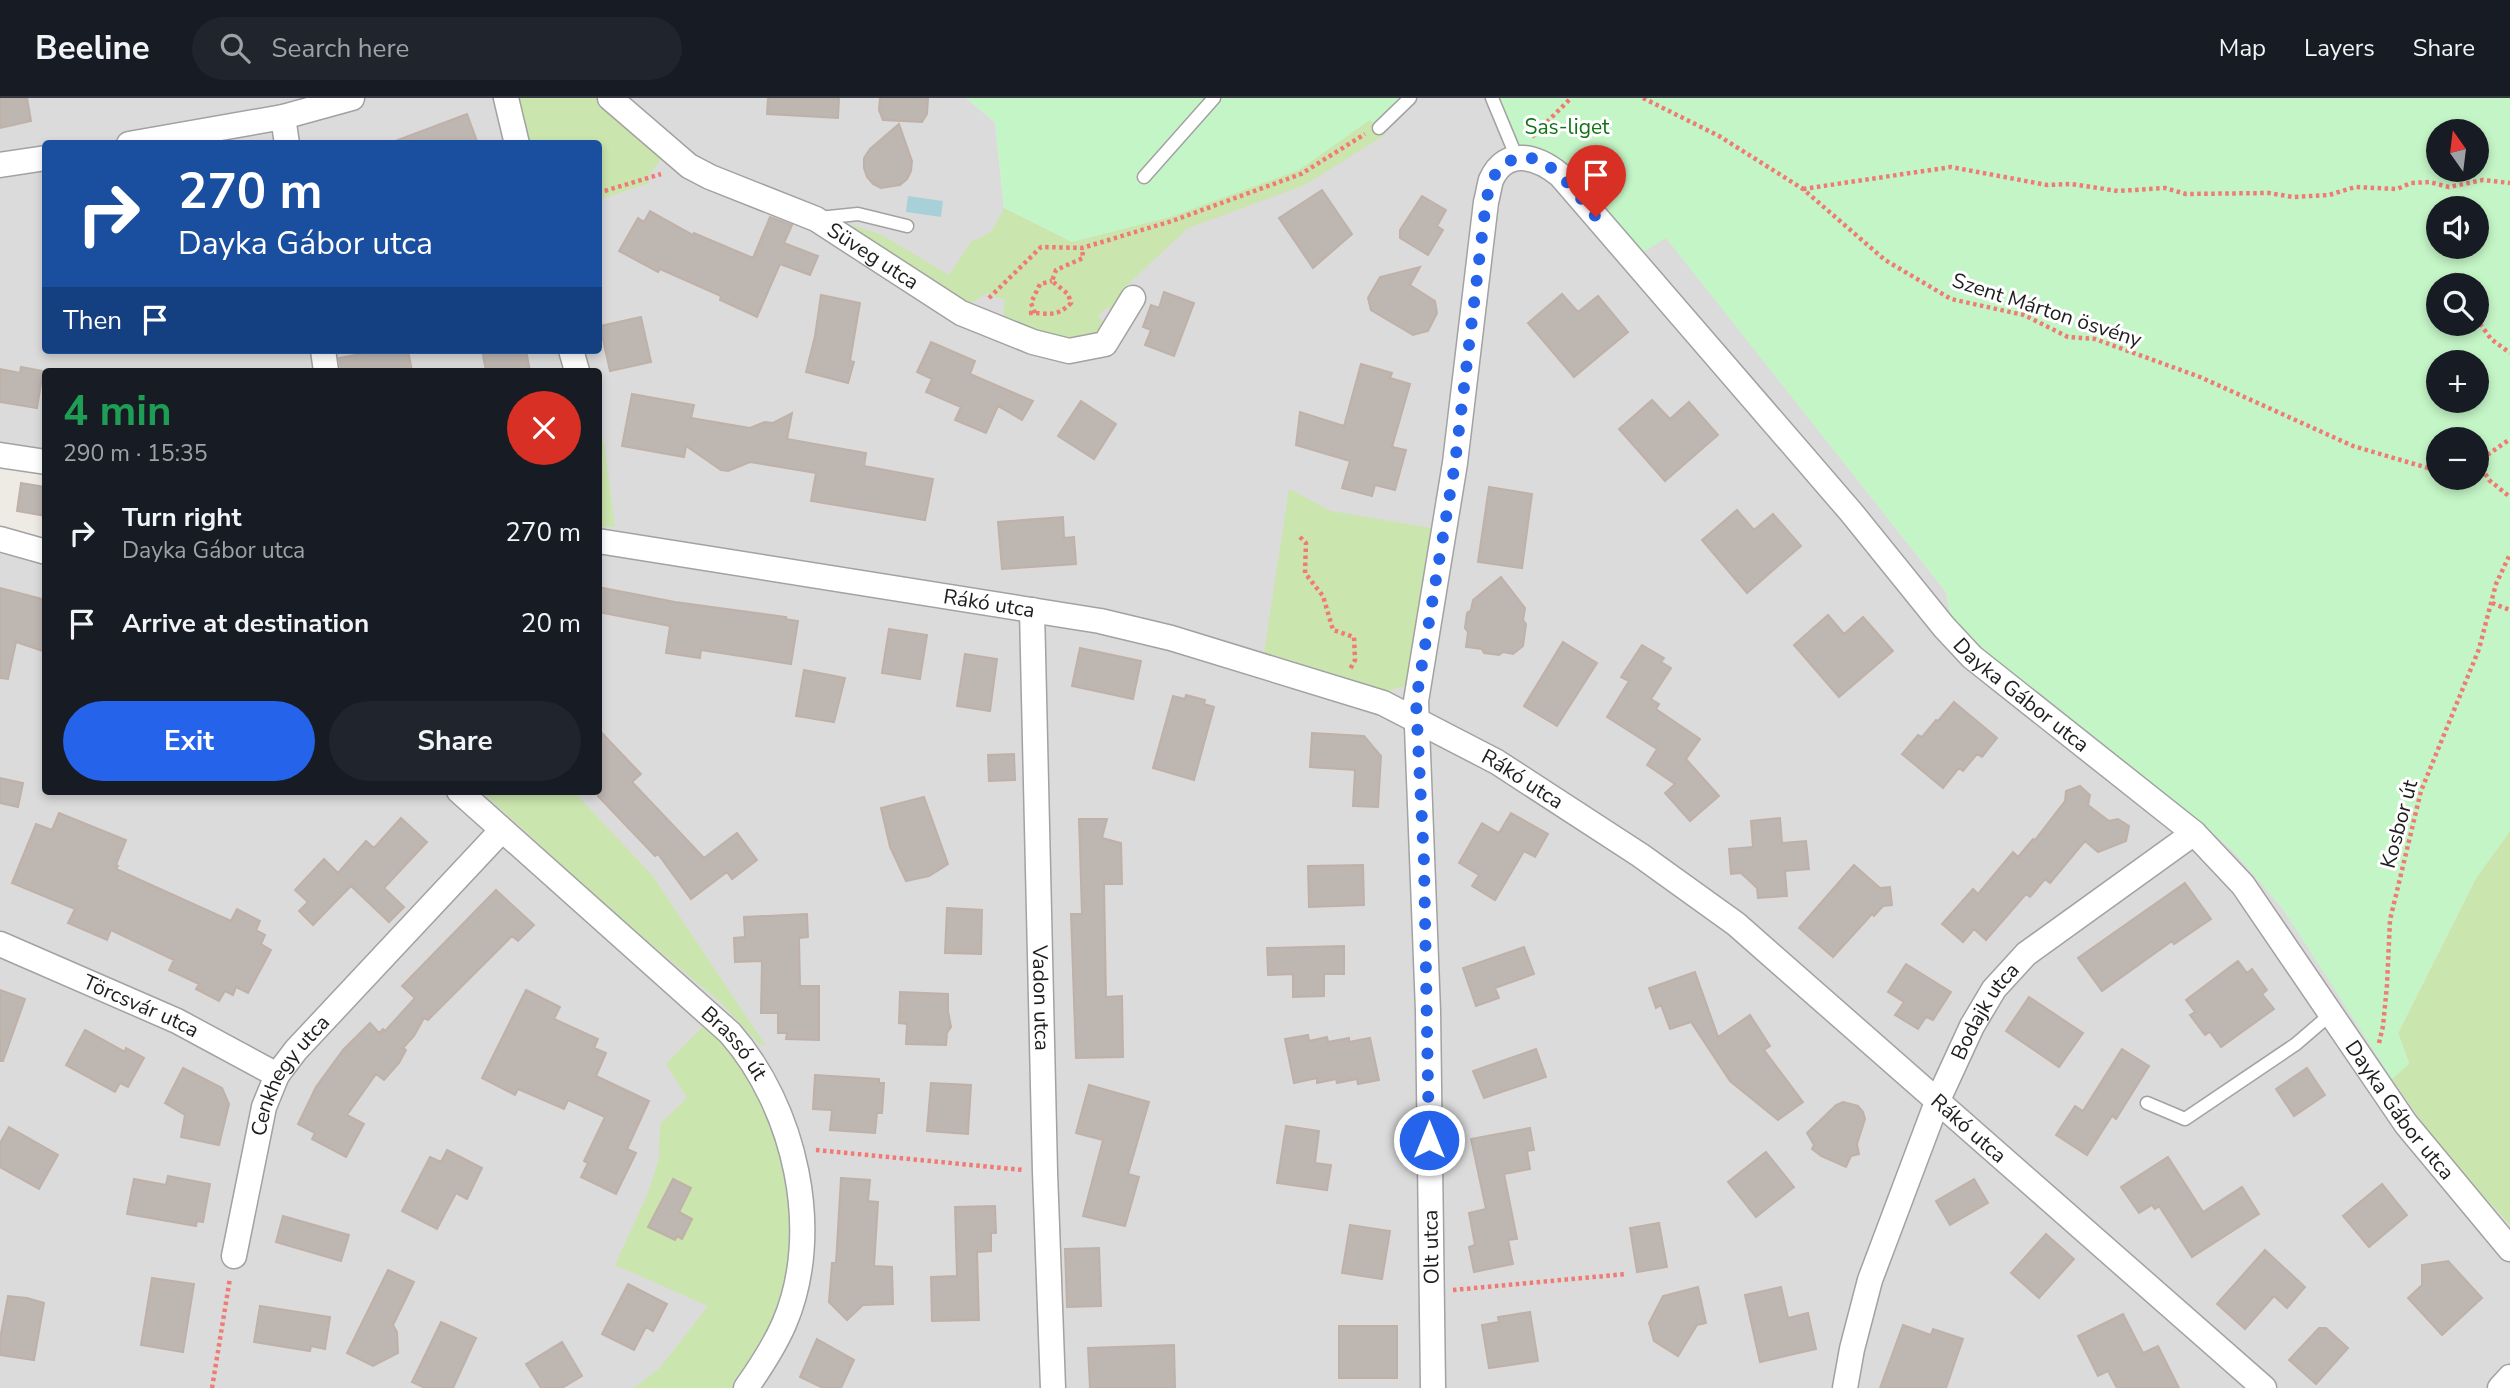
<!DOCTYPE html>
<meta charset="utf-8">
<style>
body{margin:0;font-family:"Nunito Sans",sans-serif;background:#20242c;color:#f1f3f6;height:100vh;display:flex;flex-direction:column;font-size:26px;white-space:nowrap}
*{box-sizing:border-box;margin:0}
p{font-size:23px;color:#9ea1a6}
.icon{flex:none;width:38px;height:38px;fill:none;stroke:currentColor;stroke-width:2;stroke-linecap:round;stroke-linejoin:round}
.map{position:relative;flex:1;overflow:hidden}
.details{position:absolute;left:42px;top:270px;width:560px;height:427px;display:flex;flex-direction:column;background:#171b24;border-radius:7px;box-shadow:0 4px 10px #0003}
.details>*{flex:none}
.hud{position:absolute;left:42px;top:42px;width:560px;height:214px;border-radius:7px;box-shadow:0 4px 10px #0003;background:#1a4fa0;color:#fff;overflow:hidden}
.needle{width:46px;rotate:346deg}
.controls{position:absolute;left:2426px;top:21px;display:grid;gap:14px}
.controls a{display:grid;place-items:center;width:63px;height:63px;border-radius:50%;background:#171b24;box-shadow:0 4px 10px #0003;font-size:35px}
.pin{position:absolute;display:grid;place-items:center;width:60px;height:60px;color:#fff;margin:-72px -30px;border-radius:50% 50% 50% 0;rotate:-45deg;box-shadow:0 0 7px #0007}
.pin .icon{rotate:45deg}
.me{position:absolute;width:77px;margin:-38px;rotate:0deg;stroke-linejoin:round;filter:drop-shadow(0 0 5px #0008)}
.turn{display:flex;align-items:center;gap:24px;height:147px;padding:0 21px;font-size:32px}
.turn .icon{width:91px;height:91px;stroke-width:2.5}
.turn b{display:block;font-size:49px;line-height:60px}
.then{display:flex;align-items:center;height:66px;padding:0 21px;background:#0003;gap:14px;font-size:26px}
.round{display:grid;place-items:center;flex:none;width:74px;height:74px;border-radius:37px;background:#20242c}
.headline{display:flex;align-items:center;justify-content:space-between;height:119px;padding:0 21px}
h1{font-size:42px;font-weight:700;line-height:52px;color:#1e9e55}
.button{display:flex;gap:14px;margin-top:auto;padding:14px 21px}
.button a{flex:1;height:80px;border-radius:42px;background:#2563eb;color:#fff;font-size:28px;font-weight:700;line-height:80px;text-align:center}
.button a+a{background:#20242c;color:#f1f3f6}
ul{padding:0;list-style:none}
li{display:flex;align-items:center;gap:21px;height:91px;padding:0 21px}
li div{flex:1}
li b{display:block;font-size:26px}
li em{font-style:normal}
header{display:flex;align-items:center;gap:42px;box-sizing:border-box;height:98px;padding:0 35px;background:#171b24;border-bottom:2px solid #363941}
header strong{font-size:33px}
nav{display:flex;gap:38px;margin-inline-start:auto;font-size:24px}
.search{width:490px;height:63px;background:#20242c;display:flex;align-items:center;gap:18px;box-sizing:border-box;padding:0 24px;border-radius:38px;color:#9ea1a6;font-size:26px}
.map>svg:first-child{display:block}
</style>
<header>
<strong>Beeline</strong>
<div class="search"><svg class="icon" aria-label="search" viewBox="0 0 24 24"><circle cx="10" cy="10" r="6"/><path d="M15 15l6 6"/></svg>Search here</div>
<nav><a>Map</a><a>Layers</a><a>Share</a></nav>
</header>
<div class="map">
<svg width="2510" height="1290" viewBox="0 0 2510 1290">
<rect width="100%" height="100%" fill="#eeeae4"/>
<path fill="#dcdbdb" fill-rule="evenodd" d="M0,0H966L995,24L1004,110L1370,21L1379,30L1410,0H1492L1666,139L1946,494L1952,523L1971,543L2204,727L2235,755L2283,811L2441,1052L2510,1127V1290H0V441L45,454L46,693H598V273H46L45,364L0,357ZM46,46H598V252H46Z"/>
<path fill="#cbe5ae" d="M514,0H598L662,60L648,79L649,85L599,102L598,46L527,45Z
M1370,21L1385,37L1305,87L1188,130L1126,188L1129,195L1119,217L1108,209L1098,218L1108,229L1104,239L1071,247L1003,222L1005,202L987,195L973,204H962L850,131L852,127L882,137L949,177L971,144L991,134L1004,110L1072,144L1170,119L1299,72Z
M604,343L615,429L599,428V345Z
M1289,391L1331,413L1437,431L1407,587L1389,593L1264,555Z
M481,693H573L652,777L766,948L759,946L720,904L619,819Z
M2510,733V1127L2441,1052L2392,981L2409,965L2398,935L2476,780Z
M705,926C714,936 725,946 733,958C783,1029 803,1123 779,1207C770,1237 750,1265 731,1290H634L659,1271L708,1208L615,1167L648,1095L659,1061L660,1026L687,1000L666,966Z"/>
<path fill="#c4f5c6" fill-rule="evenodd" d="M966,0H1410L1379,30L1370,22L1299,72L1170,119L1072,144L1004,110L995,24Z
M1492,0H2510V733L2476,780L2398,935L2409,966L2392,981L2283,811L2235,755L2204,727L1971,543L1952,523L1946,494L1666,140L1642,155L1560,77L1517,60ZM2438,33H2476V72H2438ZM2438,110H2476V149H2438ZM2438,187H2476V226H2438ZM2438,264H2476V303H2438ZM2438,341H2476V380H2438Z"/>
<path fill="#a8d0d9" d="M908,98L943,103L941,119L906,114Z"/>
<path fill="#beb6b1" stroke="#bfb1a8" stroke-width="2" d="M0,0H27L31,23L0,30Z
M768,0H839L838,20L767,16Z
M880,0H928L927,16L922,24L883,22L879,12Z
M467,16L478,46H396L395,43Z
M899,26L912,63L911,73L907,81L900,87L881,90L873,86L867,79L864,70V60L870,51Z
M1322,92L1352,136L1313,170L1279,120Z
M1422,98L1446,112L1437,128L1443,132L1428,157L1400,140V132Z
M650,113L693,137L694,135L753,160L770,119L792,127L784,145L818,158L810,177L780,166L757,219L720,202L721,198L660,171L658,174L619,153L638,120L644,124Z
M1420,169L1410,187L1435,203L1437,215L1428,233L1413,237L1371,212L1368,200L1380,179Z
M1164,194L1194,205L1174,258L1145,247L1151,232L1143,229L1151,207L1159,210Z
M1562,196L1578,214L1598,198L1628,234L1574,279L1528,225Z
M821,197L860,205L850,263L854,264L848,285L806,274L815,238Z
M641,219L651,264L610,273L600,228Z
M931,244L975,263L970,276L1033,303L1022,322L998,308L986,335L955,322L961,309L926,294L932,281L917,274Z
M381,252H408L412,273H341L339,260Z
M482,252H526L530,273H486Z
M1361,266L1392,275L1390,280L1410,286L1392,349L1406,352L1395,392L1375,387L1372,398L1342,390L1350,363L1296,347L1300,314L1344,328Z
M21,269L43,273L37,310L0,304V271L20,275Z
M632,296L694,307L691,320L750,330L765,324L773,325L792,315L787,341L866,355L864,368L933,381L925,422L811,403L816,375L750,364L728,373L721,372L686,348L684,359L622,348Z
M1652,302L1670,321L1689,304L1718,337L1665,383L1619,331Z
M1081,303L1116,326L1094,361L1058,338Z
M21,385L46,389V418L17,413Z
M1489,389L1532,396L1522,470L1478,464Z
M1737,412L1754,432L1773,416L1801,448L1747,495L1702,442Z
M1063,419L1064,440L1074,439L1076,466L1002,471L998,424Z
M1501,479L1525,510L1523,522L1526,526L1523,548L1513,556L1503,554L1499,557L1484,555L1482,551L1466,549L1468,534L1465,530L1467,515L1471,512L1473,502Z
M598,489L675,504L786,519L785,521L798,523L791,566L701,552L700,560L666,555L670,528L598,514Z
M0,490L46,502V554L16,544L8,581L0,580Z
M1828,517L1844,536L1863,519L1893,553L1839,599L1794,547Z
M889,531L927,537L920,581L882,575Z
M1563,544L1597,565L1557,628L1524,608Z
M1642,547L1664,560L1661,564L1671,570L1651,601L1659,606L1656,611L1700,641L1686,661L1719,698L1690,723L1665,695L1675,686L1647,667L1657,651L1607,619L1629,583L1621,579Z
M1080,550L1141,563L1133,601L1072,588Z
M965,556L997,561L990,613L957,608Z
M804,572L845,580L834,624L796,618Z
M1186,597L1205,602L1204,606L1214,609L1194,682L1153,670L1173,598L1185,601Z
M1954,604L1997,640L1982,659L1977,656L1963,673L1959,670L1943,690L1902,656L1918,637L1922,639L1936,622L1938,623Z
M598,631L641,676L632,684L704,760L737,735L757,762L732,781L727,774L691,801L658,756L655,758L598,698Z
M1312,635L1364,638L1381,658L1378,709L1353,708L1355,672L1310,669Z
M1014,656L1015,682L989,683L988,657Z
M0,680L23,685L18,709L0,705Z
M2080,688L2090,697L2088,707L2109,723L2118,721L2129,728L2126,743L2098,754L2085,743L2050,785L2045,781L2030,799L2026,796L1986,842L1974,831L1963,844L1942,826L1973,791L1978,796L2013,754L2018,759L2033,741L2035,742L2065,703L2066,693Z
M924,699L948,766L929,778L906,783L890,749L881,710Z
M59,715L126,742L116,767L118,768L116,771L231,823L237,811L260,823L256,832L265,837L261,846L271,852L248,895L236,889L233,897L225,893L219,903L196,891L199,886L169,872L174,862L111,832L107,842L68,825L75,811L12,785L36,726L52,732Z
M1511,715L1548,736L1535,759L1524,753L1495,802L1472,788L1479,777L1459,765L1482,725L1499,735Z
M401,720L427,744L384,790L404,809L389,824L351,788L313,827L299,813L308,804L295,792L324,761L338,775L366,743L374,750Z
M1780,720L1782,745L1806,743L1809,771L1785,773L1787,798L1758,800L1757,790L1741,775L1731,776L1729,751L1753,749L1751,723Z
M1079,721H1107L1102,740L1121,745L1122,786H1104L1106,899L1122,898L1123,959L1076,960L1071,816H1082Z
M1363,767L1364,807L1309,809L1308,768Z
M1854,767L1880,790L1890,789L1892,807L1883,808L1874,818L1872,816L1833,859L1799,830Z
M2185,785L2211,821L2174,846L2172,843L2102,893L2078,860Z
M496,792L534,827L518,843L512,838L428,922L424,920L414,938L403,950L406,952L399,965L384,982L376,976L347,1017L364,1026L346,1059L312,1041L315,1035L298,1026L316,989L343,952L370,925L379,935L383,931L385,933L415,900L402,888Z
M947,810L982,812L981,856L945,855Z
M807,816L808,839L799,840L800,888H819V942L786,941L787,935H778V915H761L762,863L735,864L734,840L745,839L744,819Z
M1344,848V876H1324V898L1293,899V876L1268,877L1267,850Z
M1524,849L1534,876L1495,890L1499,900L1476,908L1463,870Z
M2238,863L2247,875L2252,871L2267,892L2262,896L2274,911L2221,949L2210,934L2205,937L2190,917L2195,914L2186,902Z
M1906,866L1951,894L1933,922L1926,919L1918,931L1895,917L1904,904L1888,894Z
M1695,874L1718,939L1750,917L1770,948L1764,952L1803,1004L1778,1022L1730,983L1691,924L1670,931L1661,907L1656,910L1649,890Z
M0,892L25,901L3,963H0Z
M526,892L560,909L554,921L598,941L594,950L606,955L596,978L649,1003L627,1051L636,1055L616,1096L581,1079L588,1065L584,1063L605,1019L568,1002L564,1011L518,991L515,997L482,980Z
M900,894L948,896V913L951,929L947,935L946,947L906,946L907,926L899,925Z
M2029,899L2083,935L2059,969L2006,933Z
M85,932L125,954L126,950L144,960L128,989L120,985L115,994L66,967Z
M1308,937L1309,943L1327,939L1328,944L1349,940V944L1370,940L1379,982L1358,986L1357,981L1337,985L1336,981L1317,985V980L1294,985L1285,941Z
M1536,951L1546,979L1484,1000L1473,973Z
M2122,951L2149,968L2116,1021L2112,1018L2087,1057L2056,1037L2075,1008L2083,1013Z
M183,970L222,990L229,1006L219,1047L181,1039L185,1017L165,1005Z
M2307,970L2325,997L2294,1018L2276,991Z
M815,977L879,981V985H884L882,1015H877L875,1035L830,1032L832,1012L813,1011Z
M931,985L971,987L968,1036L927,1033Z
M1089,987L1149,1004L1128,1076L1139,1079L1125,1128L1083,1118L1103,1042L1076,1035Z
M1843,1004L1858,1008L1863,1014L1865,1021L1857,1046L1859,1056L1851,1058L1846,1069L1821,1058L1812,1051L1814,1047L1807,1035L1836,1007Z
M1286,1028L1319,1033L1315,1065L1331,1067L1327,1092L1277,1085Z
M9,1029L58,1057L39,1091L0,1069V1045Z
M1530,1030L1534,1052L1527,1053L1530,1071L1504,1076L1517,1141L1508,1142L1513,1166L1474,1174L1469,1149L1475,1147L1469,1115L1486,1111L1471,1041Z
M447,1052L482,1070L467,1101L456,1095L437,1131L402,1113L430,1059L441,1064Z
M1766,1054L1794,1089L1756,1119L1728,1084Z
M2168,1059L2203,1114L2242,1089L2259,1116L2192,1159L2159,1108L2155,1111L2152,1107L2139,1115L2121,1089Z
M168,1078L210,1086L203,1124L197,1123L196,1128L127,1116L134,1081L166,1087Z
M841,1080L870,1082L868,1103L878,1104L874,1168L892,1169L893,1206L863,1207L847,1222L829,1204L832,1165H836Z
M673,1081L691,1090L679,1114L692,1121L682,1141L677,1138L675,1142L648,1129Z
M1974,1081L1988,1105L1950,1127L1936,1103Z
M2382,1086L2407,1117L2369,1149L2343,1118Z
M995,1108L996,1135H991V1153L977,1154L979,1222L932,1223L931,1179L957,1178L955,1109Z
M283,1118L349,1137L341,1163L276,1144Z
M1659,1125L1667,1169L1637,1174L1630,1130Z
M1350,1127L1390,1133L1382,1181L1342,1175Z
M2046,1136L2074,1161L2039,1200L2011,1175Z
M1099,1150L1101,1208L1067,1209L1065,1151Z
M2265,1152L2305,1189L2287,1210L2274,1198L2245,1231L2217,1206Z
M2448,1163L2482,1200L2442,1237L2408,1200L2422,1187V1167Z
M388,1172L414,1184L393,1227L397,1234L398,1255L373,1268L347,1255Z
M152,1180L194,1186L183,1254L141,1247Z
M628,1186L667,1206L653,1233L646,1229L634,1252L602,1236Z
M1698,1189L1706,1225L1697,1227L1678,1258L1654,1243L1649,1225L1663,1198Z
M1781,1189L1788,1220L1808,1215L1816,1251L1760,1264L1745,1197Z
M8,1198L27,1200L44,1205L34,1262L0,1257V1241Z
M260,1208L330,1219L325,1251L311,1248L310,1253L254,1244Z
M1530,1214L1538,1263L1489,1270L1482,1227L1499,1224L1498,1219Z
M2123,1216L2143,1255L2158,1248L2179,1290H2117L2108,1273L2098,1278L2078,1238Z
M441,1224L476,1240L453,1290H425L412,1284Z
M1903,1227L1931,1237L1933,1231L1963,1241L1946,1290H1880Z
M1339,1228H1397V1280H1339Z
M2319,1230H2326L2348,1250L2316,1286L2289,1262Z
M817,1241L854,1262L841,1290H823L800,1279Z
M562,1244L582,1278L562,1290H541L526,1266Z
M1174,1247L1175,1290H1090L1088,1250Z"/>
<g fill="none" stroke-linecap="round" stroke-linejoin="round">
<defs>
<path id="lane" d="M1492,0L1517,60
M1379,30L1410,0
M1144,79L1214,0
M819,120L858,116L907,128
M2147,1005L2185,1021L2296,946L2332,915"/>
<g id="street">
<path d="M506,0L517,46"/>
<path id="s1" d="M610,0L689,68L710,79L816,121L961,215L1033,244L1069,253L1105,246L1133,200"/>
<path d="M283,19L287,46"/>
<path d="M129,46L283,19L352,0"/>
<path d="M0,67L46,60"/>
<path d="M323,252L326,273"/>
<path d="M571,252L577,273"/>
<path d="M0,357L46,364"/>
<path d="M0,441L46,454"/>
<path id="s2" d="M598,443L1100,523L1171,540L1383,605L1497,664L1640,757L1736,826L2264,1290"/>
<path id="s3" d="M1032,512L1045,1074L1053,1290"/>
<path id="s4" d="M459,693L730,935C795,1009 824,1134 784,1226C774,1249 760,1270 746,1290"/>
<path id="s5" d="M0,846L177,923L277,977"/>
<path id="s6" d="M234,1158L264,1009L277,977L296,952L502,732"/>
<path id="s7" d="M1433,1290L1428,913L1416,603L1455,365L1486,104C1488,97 1489,89 1491,82C1506,48 1538,59 1560,77L1851,414L1944,529L1972,559L2194,735L2243,787L2406,1026L2510,1151"/>
<path id="s8" d="M1845,1290L1852,1251L1870,1182L1937,1004L1972,928L1994,891L2026,856L2194,735"/>
<path d="M2500,1290L2510,1279"/>
</g>
</defs>
<use href="#lane" stroke="#a2a2a2" stroke-width="15"/>
<use href="#street" stroke="#a2a2a2" stroke-width="27"/>
<path stroke="#f07b74" stroke-width="4.5" stroke-dasharray="3.5 3.5" stroke-linecap="butt" d="M1643,0L1719,38L1803,91L1885,162L1951,201L2024,217L2068,239L2095,241L2200,279L2353,348L2438,373
M1532,39L1571,0
M1803,91L1951,69L2047,87L2071,86L2118,93L2165,90L2186,96L2269,95L2293,99L2329,97L2355,89L2397,91L2411,85L2429,84L2449,89L2483,82L2510,85
M598,95L661,76
M2454,175L2458,187
M989,200L1041,149L1082,150L1172,123L1301,76L1365,36
M1029,215C1048,214 1055,221 1071,205L1068,196L1052,183L1056,172L1083,160L1082,150
M1035,215L1031,205L1040,186L1052,183
M2476,220L2491,241L2510,255
M2478,364L2489,382L2510,399
M2476,365L2510,341
M1300,439L1306,445L1305,475L1323,498L1333,532L1354,539L1355,562L1349,573
M2492,505L2510,512
M2379,945L2383,928L2387,887L2390,822L2421,693L2479,551L2496,486L2510,456
M816,1052L1023,1072
M1453,1192L1626,1176
M212,1290L230,1180"/>
<use href="#lane" stroke="#fff" stroke-width="12"/>
<use href="#street" stroke="#fff" stroke-width="24"/>
</g>
<g fill="none" stroke-linecap="round" stroke-linejoin="round">
<path stroke="#2563eb" stroke-width="12" stroke-dasharray="0 21.6" d="M1429,1042L1424,764L1416,603L1455,365L1486,104C1490,86 1493,72 1510,63C1544,45 1577,97 1596,119"/>
</g>
<g text-anchor="middle" dominant-baseline="central" stroke-width="6" stroke-linejoin="round" paint-order="stroke">
<g font-size="21" fill="#137417" stroke="#fff">
<text x="1567" y="29">Sas-liget</text>
</g>
<g font-size="21" fill="#1e1e1e" stroke="#fff">
<text stroke="none"><textPath href="#s1" startOffset="310">Süveg utca</textPath></text>
<text transform="translate(2047 212) rotate(18)">Szent Márton ösvény</text>
<text stroke="none"><textPath href="#s2" startOffset="396">Rákó utca</textPath></text>
<text stroke="none"><textPath href="#s7" startOffset="1993">Dayka Gábor utca</textPath></text>
<text stroke="none"><textPath href="#s2" startOffset="962">Rákó utca</textPath></text>
<text transform="translate(2399 726) rotate(-75)">Kosbor út</text>
<text stroke="none"><textPath href="#s3" startOffset="388">Vadon utca</textPath></text>
<text stroke="none"><textPath href="#s5" startOffset="154">Törcsvár utca</textPath></text>
<text stroke="none"><textPath href="#s8" startOffset="404">Bodajk utca</textPath></text>
<text stroke="none"><textPath href="#s4" startOffset="374">Brassó út</textPath></text>
<text stroke="none"><textPath href="#s6" startOffset="192">Cenkhegy utca</textPath></text>
<text stroke="none"><textPath href="#s7" startOffset="2560">Dayka Gábor utca</textPath></text>
<text stroke="none"><textPath href="#s2" startOffset="1530">Rákó utca</textPath></text>
<text transform="translate(1431 1149) rotate(-91)">Olt utca</text>
</g>
</g>
</svg>
<div class="controls">
<a><svg class="needle" viewBox="-14 -14 28 28"><path d="M0-13l5 13h-10z" fill="#e53935"/><path d="M0 13l5-13h-10z" fill="#9ea1a6"/></svg></a>
<a><svg class="icon" aria-label="sound" viewBox="0 0 24 24"><path d="M4 9h4l5-4v14l-5-4H4zM17 9q2 3 0 6"/></svg></a>
<a><svg class="icon" aria-label="search" viewBox="0 0 24 24"><circle cx="10" cy="10" r="6"/><path d="M15 15l6 6"/></svg></a>
<a>+</a>
<a>−</a>
</div>
<div class="pin" style="left:1596px;top:119px;background:#d93025"><svg class="icon" aria-label="arrive" viewBox="0 0 24 24"><path d="M6 21V4h12l-3 4 3 4H6"/></svg></div>
<svg class="me" style="left:1429px;top:1042px" viewBox="-20 -20 40 40"><circle r="17" fill="#2563eb" stroke="#fff" stroke-width="3"/><path d="M0-11L8 9 0 5-8 9z" fill="#fff"/></svg>
<div class="hud">
<div class="turn"><svg class="icon" aria-label="right" viewBox="0 0 24 24"><path d="M7 20v-9h11M14 6l5 5-5 5"/></svg><div><b>270 m</b>Dayka Gábor utca</div></div>
<div class="then">Then<svg class="icon" aria-label="arrive" viewBox="0 0 24 24"><path d="M6 21V4h12l-3 4 3 4H6"/></svg></div>
</div>
<section class="details">
<div class="headline"><div><h1>4 min</h1><p>290 m · 15:35</p></div><a class="round" style="background:#d93025;color:#fff"><svg class="icon" aria-label="close" viewBox="0 0 24 24"><path d="M6 6l12 12M18 6L6 18"/></svg></a></div>
<ul>
<li><svg class="icon" aria-label="right" viewBox="0 0 24 24"><path d="M7 20v-9h11M14 6l5 5-5 5"/></svg><div><b>Turn right</b><p>Dayka Gábor utca</p></div><em>270 m</em></li>
<li><svg class="icon" aria-label="arrive" viewBox="0 0 24 24"><path d="M6 21V4h12l-3 4 3 4H6"/></svg><div><b>Arrive at destination</b></div><em>20 m</em></li>
</ul>
<div class="button"><a>Exit</a><a>Share</a></div>
</section>
</div>
